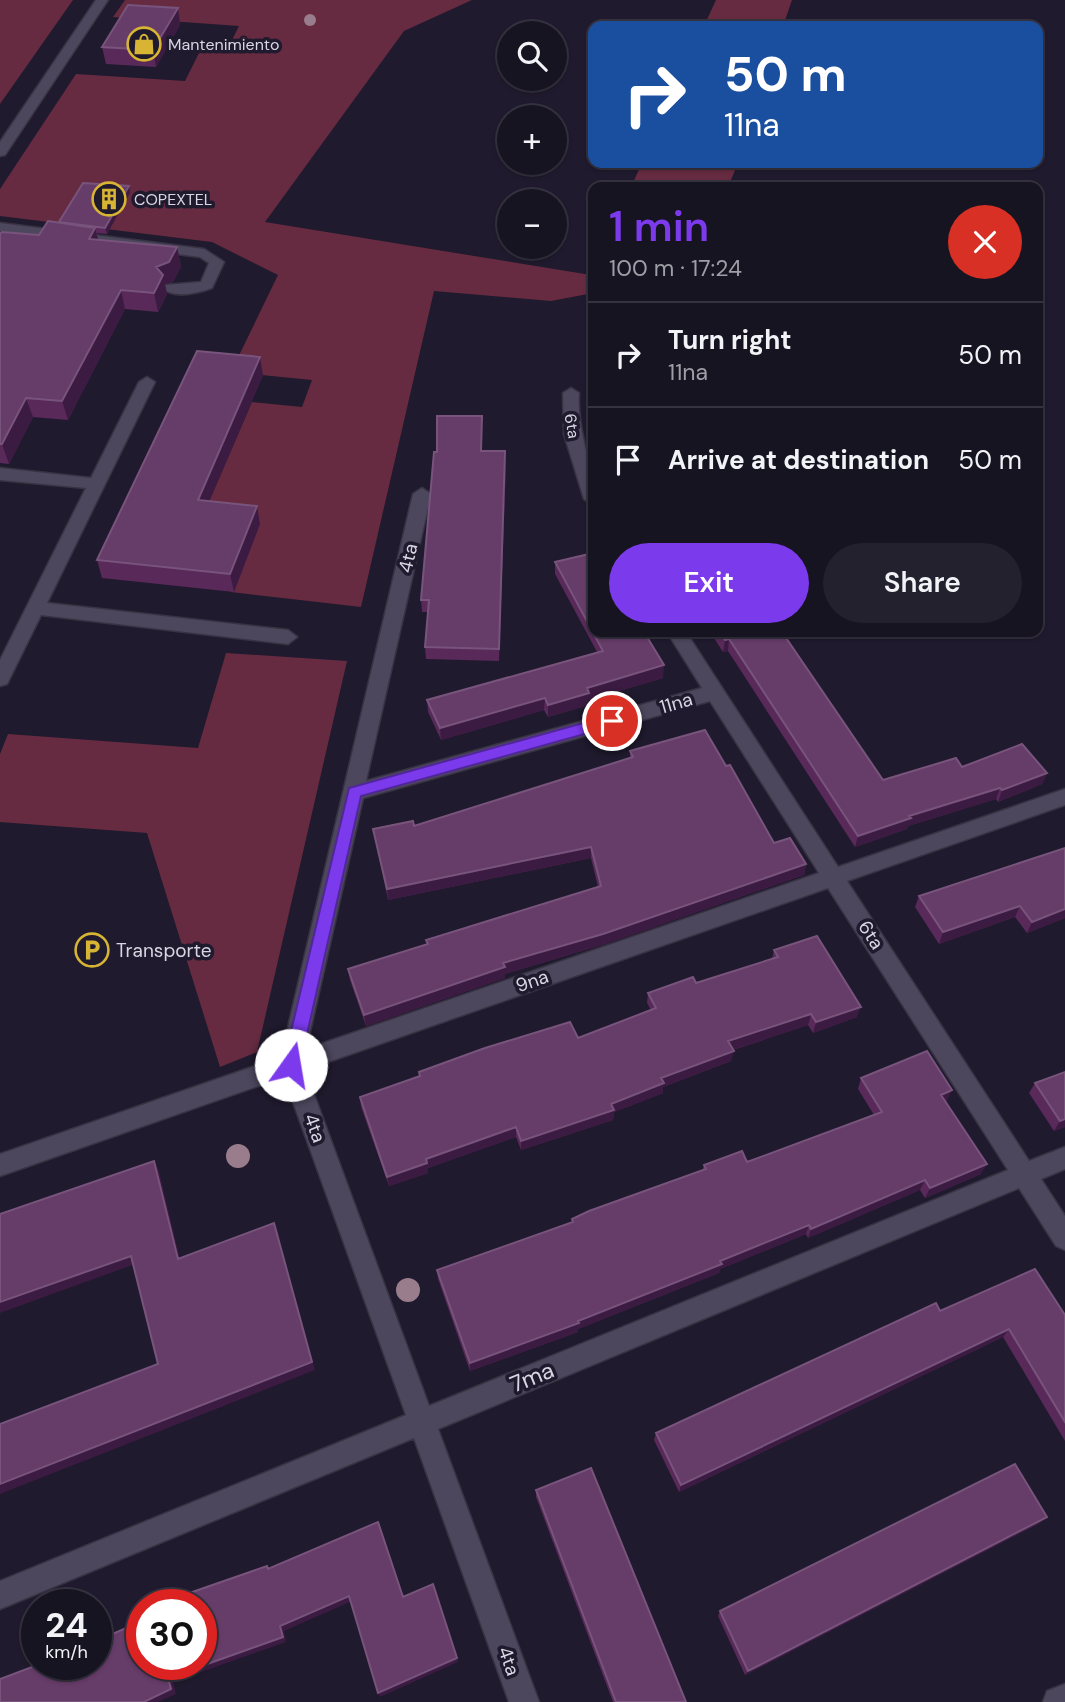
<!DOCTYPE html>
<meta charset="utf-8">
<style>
body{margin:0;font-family:"DM Sans",sans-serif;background:#24212f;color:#f1f3f6;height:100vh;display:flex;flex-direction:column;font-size:26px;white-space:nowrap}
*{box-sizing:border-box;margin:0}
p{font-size:23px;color:#9e9ea5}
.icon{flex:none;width:38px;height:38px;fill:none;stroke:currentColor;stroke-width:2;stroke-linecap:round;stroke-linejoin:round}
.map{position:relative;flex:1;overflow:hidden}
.details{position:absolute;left:588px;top:182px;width:455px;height:455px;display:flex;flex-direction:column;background:#171422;border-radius:14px;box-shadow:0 2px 5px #0004,0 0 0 2px #363340}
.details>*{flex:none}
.hud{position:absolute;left:588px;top:21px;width:455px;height:147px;border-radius:14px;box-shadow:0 2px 5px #0004,0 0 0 2px #363340;background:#1a4fa0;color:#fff;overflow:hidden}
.controls{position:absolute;left:497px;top:21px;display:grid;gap:14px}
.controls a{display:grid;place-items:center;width:70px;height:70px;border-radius:50%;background:#171422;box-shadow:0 2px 5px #0004,0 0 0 2px #363340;font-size:35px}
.speed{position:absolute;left:21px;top:1589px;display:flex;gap:14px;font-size:35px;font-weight:700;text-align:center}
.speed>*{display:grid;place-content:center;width:91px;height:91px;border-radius:50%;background:#171422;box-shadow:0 2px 5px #0004,0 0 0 2px #363340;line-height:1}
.speed small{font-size:18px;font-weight:400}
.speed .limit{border:10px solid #d22;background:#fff;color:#111}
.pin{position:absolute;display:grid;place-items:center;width:60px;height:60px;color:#fff;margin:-30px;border:4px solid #fff;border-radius:50%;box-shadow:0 2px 7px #0007}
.me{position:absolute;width:77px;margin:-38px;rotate:13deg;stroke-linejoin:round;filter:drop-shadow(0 0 5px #0008)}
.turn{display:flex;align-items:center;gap:24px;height:147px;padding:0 21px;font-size:32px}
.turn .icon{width:91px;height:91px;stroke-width:2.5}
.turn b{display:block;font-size:49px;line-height:60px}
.round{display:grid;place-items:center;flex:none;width:74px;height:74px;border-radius:37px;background:#24212f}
.overview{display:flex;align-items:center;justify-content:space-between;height:119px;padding:0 21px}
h1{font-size:42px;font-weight:600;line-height:52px;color:#7c3aed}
.button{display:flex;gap:14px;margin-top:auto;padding:14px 21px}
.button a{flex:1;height:80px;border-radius:42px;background:#7c3aed;color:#fff;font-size:28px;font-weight:600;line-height:80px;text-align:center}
.button a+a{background:#24212f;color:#f1f3f6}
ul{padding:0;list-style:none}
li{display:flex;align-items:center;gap:21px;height:105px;padding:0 21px;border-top:2px solid #363340}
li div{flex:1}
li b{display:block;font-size:26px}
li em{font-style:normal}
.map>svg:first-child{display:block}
</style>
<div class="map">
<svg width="1065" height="1702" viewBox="0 0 1065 1702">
<rect width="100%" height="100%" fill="#1f1a2d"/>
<path fill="#662b41" d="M0,0H73L0,104Z
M125,0H472L404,31L265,222L591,275L593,271V293L551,301L434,291L361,607L231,592L202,518L252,402L302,407L312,380L231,372L278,275L212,242L0,216V189L76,74L185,81L200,51L226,52L239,26L113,17Z
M716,0H792L783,26H704Z
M642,163H738L728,187H631Z
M226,653L347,661L257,1052L220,1067L147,833L0,822V754L8,734L198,748Z"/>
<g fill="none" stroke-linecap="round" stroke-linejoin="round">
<defs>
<path id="minor" d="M96,0H108L5,155L0,156V142Z
M0,223L204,249L224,262L212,288C198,293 174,299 162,288L165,285L201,282L209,263L200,257L0,231Z
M147,377L155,382L47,603L288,630L297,637L288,644L41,615L7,684L0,686V660L86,488L0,480V468L91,478L139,382Z
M571,388L579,393C576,432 595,466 593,505L584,499L564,434L563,393Z
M422,488L431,494L366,781L702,688L667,632H686L838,867L1065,789V805L847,881L1029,1161L1065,1147V1169L1041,1179L1065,1216V1250L1056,1246L1019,1188L438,1429L539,1702H509L414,1438L0,1609V1581L406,1415L284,1077L0,1176V1154L281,1057L413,494ZM710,701L819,873L306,1049L363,798ZM828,888L1008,1170L429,1406L305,1070Z
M1065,1684V1702H1043L1047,1691Z"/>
</defs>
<use href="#minor" stroke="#383343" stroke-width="3"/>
<use href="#minor" fill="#4c475d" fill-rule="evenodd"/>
</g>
<g fill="#997d8d">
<circle cx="310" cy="20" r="6"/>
<circle cx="238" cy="1156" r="12"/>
<circle cx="408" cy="1290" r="12"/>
</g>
<path fill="#59295a" d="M178,8L180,25L156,67L106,64L102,47Z
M130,193L107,234L97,233L98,240L177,247L181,266L173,282L165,284L167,294L158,312L125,309L68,420L33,417L9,464L0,463V234L39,235L59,223V222Z
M263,375L209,501L257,506L260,524L234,592L102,578L97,560Z
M482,451L506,463L499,661L426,659L425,647L428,612H422L421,600Z
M555,562L593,632L663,678L589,700V705L548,717L544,710L441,740L428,712L427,700L597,652L555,574Z
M710,632H791L783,634L883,780L962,767L1047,773L1042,784L998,802L996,799L908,826L907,829L855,847L728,651L723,652Z
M630,751L726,766L774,843L806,864L804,875L602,945L505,974V978L366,1026L350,980L348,969L427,944L426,940L598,887L591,858L388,900L373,829L414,826L630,758Z
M1065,848V918L1027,933L1015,917L939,944L915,907L919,896Z
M774,950L857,1017L813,1033L808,1025L733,1050L731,1061L663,1087V1093L614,1112L613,1120L521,1150L516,1137L428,1168V1173L389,1186L361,1107L360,1097L419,1077V1072L578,1038L651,1010L647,1003L648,993L696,983L772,959Z
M1065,1072V1127L1054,1131L1029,1093L1035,1083Z
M861,1078L947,1101H945L981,1174L925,1198L920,1190L808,1238L806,1234L720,1269L719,1273L578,1329V1332L470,1371L438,1279L437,1270L572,1223V1219L702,1171L704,1165L747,1162L874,1115L858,1089Z
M940,1311L1065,1315V1441L1003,1337L679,1492L654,1440L656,1433Z
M536,1490L686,1702H613L536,1497Z
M1040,1523L745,1675L718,1616L720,1611Z"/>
<path fill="#3c1b42" d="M178,8L180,25L156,67L153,50Z
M129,186L130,193L107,234L105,228Z
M95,228L100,247L89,239Z
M177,247L181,266L173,282L165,284L167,294L158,312L154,293L156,267Z
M121,290L125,309L68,420L62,401Z
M260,357L263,375L202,518L198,500Z
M26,398L33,417L9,464L2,444Z
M505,451L506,463L499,661V649Z
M257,506L260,524L234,592L230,574Z
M729,639L728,651L723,652L725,640Z
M664,665L663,678L589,700V705L548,717V705L587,688Z
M545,698L544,710L441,740L440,728Z
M1047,773L1042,784L998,802L1002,790Z
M1000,788L996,799L908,826L907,829L855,847L858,836L909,816Z
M591,847V858L388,900L387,889Z
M806,864L804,875L602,945L505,974V978L366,1026L364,1015L503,963Z
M1020,906L1015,917L939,944L943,932Z
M1065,909V918L1027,933L1032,922Z
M861,1007L857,1017L813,1033L816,1022Z
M811,1014L808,1025L726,1052L728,1041Z
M734,1051L731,1061L663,1087V1093L614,1112L613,1120L521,1150V1141L611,1104L661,1078Z
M952,1090L947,1101L936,1105L941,1095Z
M1065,1119V1127L1054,1131L1060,1121Z
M516,1127V1137L428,1168V1173L389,1186L387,1177L426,1159Z
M154,1161L159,1171L182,1268L178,1259Z
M987,1164L981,1174L925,1198L930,1188Z
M925,1180L920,1190L808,1238L811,1229Z
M809,1225L806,1234L720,1269L719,1273L578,1329V1332L470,1371V1363L578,1321L720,1261Z
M277,1233L315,1370L0,1494V1484L312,1362Z
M131,1256L135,1264L0,1313V1302Z
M1009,1329L1003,1337L679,1492L681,1485Z
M1047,1517L1040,1523L745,1675L748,1671Z
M349,1596L352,1601L284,1631L286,1642L173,1682L176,1694L158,1702H144L168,1678Z
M457,1658L458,1662L380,1697L378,1693Z"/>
<path fill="#663c69" stroke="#78547c" stroke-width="2" d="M128,5L178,8L153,50L102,47Z
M83,183L129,186L105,228L59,222Z
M48,221L95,228L89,239L177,247L169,262L156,267L163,275L154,293L121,290L62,401L26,398L2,444H0V234L2,232L39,235Z
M197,351L260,357L198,500L257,506L230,574L97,560Z
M437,416H482L481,451H505L499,649L425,647L429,600H421L434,452H437Z
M593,553V632H644L664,665L587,688L589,693L548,705L545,698L440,728L427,700L603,651L555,562Z
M719,632H782L883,780L956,758L962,767L1022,744L1047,773L1002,790L1000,788L909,816L911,818L858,836L729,639L725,640Z
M705,730L726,766L730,765L774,843L790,838L806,864L603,934L503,963L505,967L364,1015L348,969L428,944L426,940L601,886L591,847L387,889L373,829L413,821L414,826L633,757L630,751Z
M1065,848V909L1032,922L1020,906L943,932L919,896Z
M817,936L861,1007L816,1022L811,1014L728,1041L734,1051L661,1078L664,1083L611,1104L614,1110L521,1141L516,1127L426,1159L427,1163L387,1177L360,1097L420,1076L419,1072L485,1048L570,1022L578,1038L656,1008L648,993L693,977L696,983L778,957L774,950Z
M927,1051L952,1090L941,1095L987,1164L930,1188L925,1180L811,1229L809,1225L720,1261L722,1264L578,1321L579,1323L470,1363L437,1270L573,1222L572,1219L589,1211L706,1169L704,1165L742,1151L747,1162L882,1112L861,1078Z
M1065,1072V1119L1060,1121L1035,1083Z
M154,1161L178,1259L274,1223L312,1362L0,1484V1424L158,1364L131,1256L0,1302V1214Z
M1035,1269L1065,1315V1422L1009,1329L681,1485L656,1433L936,1303L940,1311Z
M1015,1464L1047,1517L748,1671L720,1611Z
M591,1468L686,1702H616L536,1490Z
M378,1522L403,1597L433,1584L457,1658L378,1693L349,1596L280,1626L283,1637L168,1678L171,1689L144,1702H0V1679L40,1664H96V1643L102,1641L101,1639L142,1621V1664H201V1605H177L179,1604L178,1597L267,1566L268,1569Z"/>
<path fill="#7c3aed" stroke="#51269a" stroke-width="2" d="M612,715L619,721L617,725L361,796L300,1065L298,1070H285L283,1065L349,788Z"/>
<defs>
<symbol id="shop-ring" viewBox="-11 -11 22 22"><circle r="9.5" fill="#1f1a2d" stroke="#d7b434" stroke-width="1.5"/><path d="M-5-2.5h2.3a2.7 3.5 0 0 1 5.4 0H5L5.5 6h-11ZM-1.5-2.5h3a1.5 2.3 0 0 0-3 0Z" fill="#d7b434"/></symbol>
<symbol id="building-ring" viewBox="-11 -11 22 22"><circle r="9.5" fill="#1f1a2d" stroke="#d7b434" stroke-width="1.5"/><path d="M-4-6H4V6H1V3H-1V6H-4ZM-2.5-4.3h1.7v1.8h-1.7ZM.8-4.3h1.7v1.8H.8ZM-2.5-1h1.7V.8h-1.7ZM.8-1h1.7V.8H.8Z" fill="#d7b434"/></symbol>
<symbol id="parking-ring" viewBox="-11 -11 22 22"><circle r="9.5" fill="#1f1a2d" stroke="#d7b434" stroke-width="1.5"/><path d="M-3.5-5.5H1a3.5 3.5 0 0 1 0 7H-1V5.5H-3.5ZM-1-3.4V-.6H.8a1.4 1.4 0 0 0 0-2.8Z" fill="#d7b434"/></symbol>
</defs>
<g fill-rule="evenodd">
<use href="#shop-ring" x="125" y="25" width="38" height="38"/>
<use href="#building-ring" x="90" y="180" width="38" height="38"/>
<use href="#parking-ring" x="73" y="931" width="38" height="38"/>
</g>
<g text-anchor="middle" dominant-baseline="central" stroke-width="7" stroke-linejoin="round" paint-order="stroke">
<g font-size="16" fill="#d9d6e4" stroke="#1f1a2d" text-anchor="start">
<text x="168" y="44">Mantenimiento</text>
<text x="134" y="199">COPEXTEL</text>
</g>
<g font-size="16" fill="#d9d6e4" stroke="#1f1a2d">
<text transform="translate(572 426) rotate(81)">6ta</text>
</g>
<g font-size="19" fill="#d9d6e4" stroke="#1f1a2d">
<text transform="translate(408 558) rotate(-77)">4ta</text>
<text transform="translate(676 703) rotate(-16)">11na</text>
<text transform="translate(871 935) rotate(57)">6ta</text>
<text transform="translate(532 981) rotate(-19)">9na</text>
<text transform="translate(315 1128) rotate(70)">4ta</text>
<text transform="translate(509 1661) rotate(70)">4ta</text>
</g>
<g font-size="19" fill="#d9d6e4" stroke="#1f1a2d" text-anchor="start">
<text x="116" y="950">Transporte</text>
</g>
<g font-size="23" fill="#d9d6e4" stroke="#1f1a2d">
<text transform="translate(532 1377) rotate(-22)">7ma</text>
</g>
</g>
</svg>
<div class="controls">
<a><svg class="icon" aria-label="search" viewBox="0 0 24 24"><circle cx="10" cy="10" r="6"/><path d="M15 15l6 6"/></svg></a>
<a>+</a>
<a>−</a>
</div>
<div class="speed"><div>24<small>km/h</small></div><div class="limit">30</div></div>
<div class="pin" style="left:612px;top:721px;background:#d93025"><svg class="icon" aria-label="arrive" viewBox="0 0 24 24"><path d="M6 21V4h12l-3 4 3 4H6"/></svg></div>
<svg class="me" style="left:291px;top:1065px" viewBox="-20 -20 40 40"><circle r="19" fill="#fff"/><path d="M0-13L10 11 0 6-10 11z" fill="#7c3aed"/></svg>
<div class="hud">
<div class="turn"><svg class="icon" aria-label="right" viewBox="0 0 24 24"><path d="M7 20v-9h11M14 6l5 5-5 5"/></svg><div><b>50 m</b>11na</div></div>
</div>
<section class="details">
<div class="overview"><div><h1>1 min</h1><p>100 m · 17:24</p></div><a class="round" style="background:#d93025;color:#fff"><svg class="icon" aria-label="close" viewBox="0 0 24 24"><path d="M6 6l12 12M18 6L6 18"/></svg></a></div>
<ul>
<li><svg class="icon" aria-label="right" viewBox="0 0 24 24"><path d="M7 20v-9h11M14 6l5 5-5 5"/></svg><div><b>Turn right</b><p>11na</p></div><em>50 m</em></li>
<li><svg class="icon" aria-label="arrive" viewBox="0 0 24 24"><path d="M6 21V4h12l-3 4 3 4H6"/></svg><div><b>Arrive at destination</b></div><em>50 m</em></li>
</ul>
<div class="button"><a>Exit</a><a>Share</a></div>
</section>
</div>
